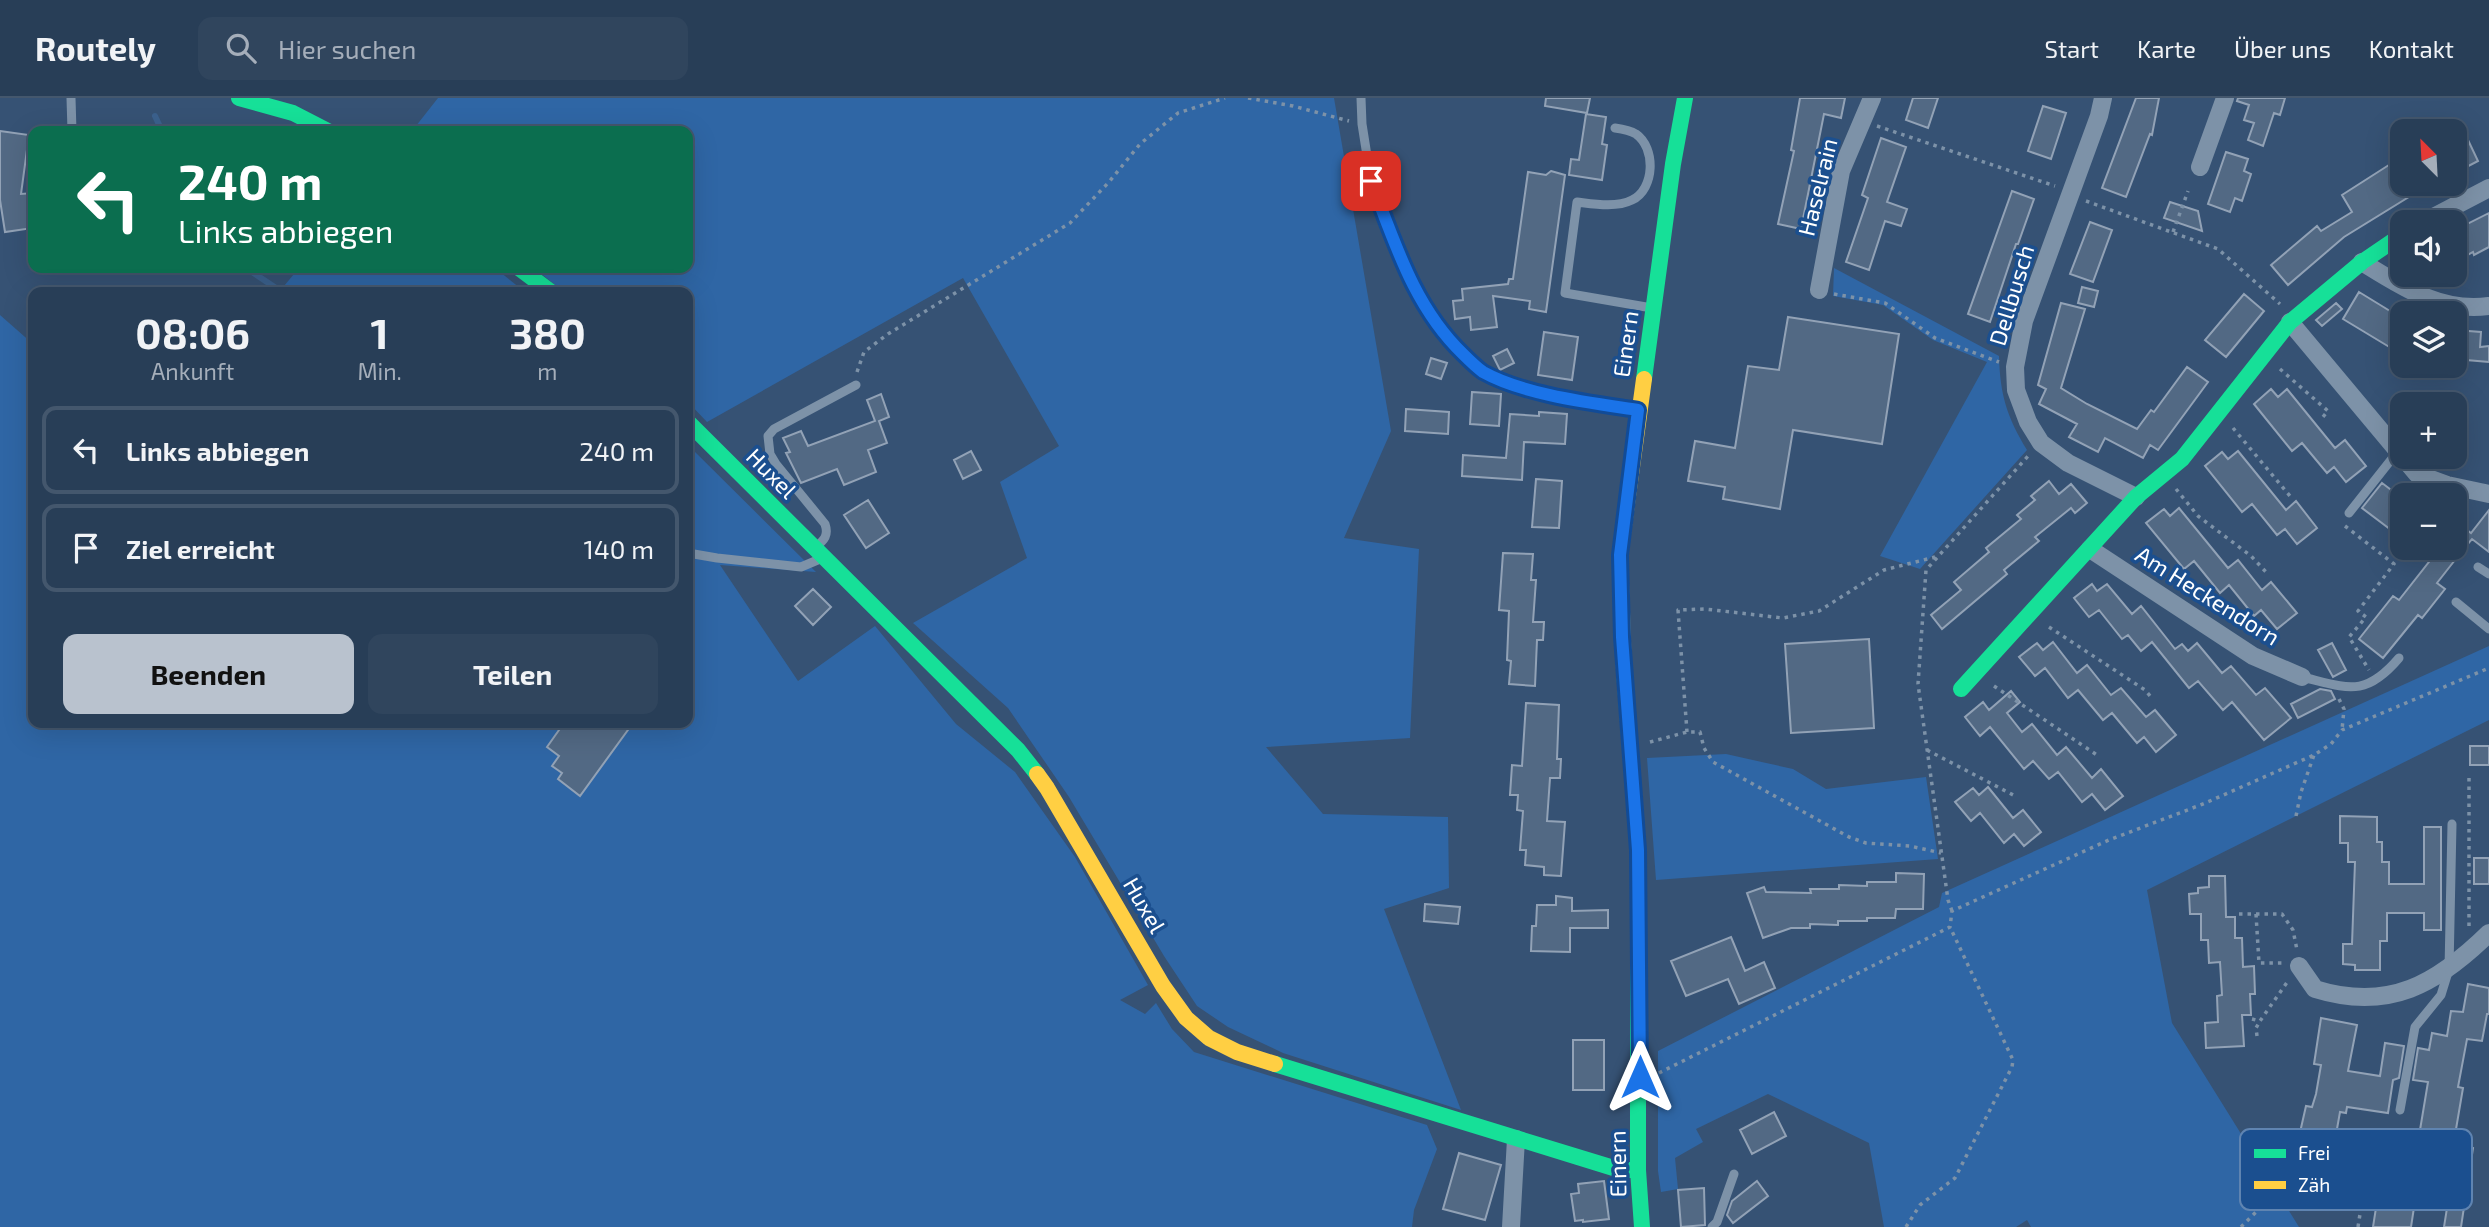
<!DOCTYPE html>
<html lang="de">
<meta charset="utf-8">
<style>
body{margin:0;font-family:"Exo 2",sans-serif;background:#30455d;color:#f1f3f6;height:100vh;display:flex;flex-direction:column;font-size:26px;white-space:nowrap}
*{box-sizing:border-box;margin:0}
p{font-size:23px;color:#a5aeba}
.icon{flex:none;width:38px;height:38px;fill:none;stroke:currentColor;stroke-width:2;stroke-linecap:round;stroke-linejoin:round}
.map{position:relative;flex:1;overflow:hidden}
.sheet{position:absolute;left:28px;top:189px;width:665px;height:441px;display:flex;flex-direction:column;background:#283e57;border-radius:14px;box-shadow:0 7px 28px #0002,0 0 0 2px #44576d}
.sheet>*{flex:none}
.top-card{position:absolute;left:28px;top:28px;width:665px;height:147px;border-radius:14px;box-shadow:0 7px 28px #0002,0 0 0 2px #44576d;background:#0b6e4f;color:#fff;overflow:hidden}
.needle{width:46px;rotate:336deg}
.controls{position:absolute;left:2390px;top:21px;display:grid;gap:14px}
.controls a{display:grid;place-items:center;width:77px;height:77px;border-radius:14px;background:#283e57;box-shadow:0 7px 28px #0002,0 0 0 2px #44576d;font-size:35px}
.pin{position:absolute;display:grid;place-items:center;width:60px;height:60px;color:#fff;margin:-30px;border-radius:14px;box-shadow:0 4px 10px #0006}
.me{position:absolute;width:77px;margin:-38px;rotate:0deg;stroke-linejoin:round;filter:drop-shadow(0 0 5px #0008)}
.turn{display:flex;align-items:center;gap:24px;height:147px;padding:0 35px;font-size:32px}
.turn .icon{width:91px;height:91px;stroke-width:2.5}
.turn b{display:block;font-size:49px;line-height:60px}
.eta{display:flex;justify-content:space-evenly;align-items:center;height:119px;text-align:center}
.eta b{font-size:42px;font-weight:700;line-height:49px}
.action{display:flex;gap:14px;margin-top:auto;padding:14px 35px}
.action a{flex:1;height:80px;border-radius:14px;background:#b9c2ce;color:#111;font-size:28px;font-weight:700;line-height:80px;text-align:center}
.action a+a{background:#30455d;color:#f1f3f6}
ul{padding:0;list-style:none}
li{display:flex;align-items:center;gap:21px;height:88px;margin:0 14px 10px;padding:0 21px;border:4px solid #44576d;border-radius:14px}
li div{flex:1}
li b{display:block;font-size:26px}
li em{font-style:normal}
header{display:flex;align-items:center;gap:42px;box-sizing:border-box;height:98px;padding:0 35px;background:#283e57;border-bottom:2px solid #44576d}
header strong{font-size:33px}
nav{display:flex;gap:38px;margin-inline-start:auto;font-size:24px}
.search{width:490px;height:63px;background:#30455d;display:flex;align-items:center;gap:18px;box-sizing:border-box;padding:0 24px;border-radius:14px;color:#a5aeba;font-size:26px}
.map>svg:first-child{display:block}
</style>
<header>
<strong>Routely</strong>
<div class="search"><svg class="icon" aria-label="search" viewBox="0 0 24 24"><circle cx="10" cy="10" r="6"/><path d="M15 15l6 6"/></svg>Hier suchen</div>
<nav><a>Start</a><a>Karte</a><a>Über uns</a><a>Kontakt</a></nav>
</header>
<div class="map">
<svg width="2489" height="1129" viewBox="0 0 2489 1129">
<rect width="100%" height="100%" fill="#365274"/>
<path fill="#2f66a5" d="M438,0H1334L1391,333L1344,440L1419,451L1410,640L1266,649L1323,716L1448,719L1449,790L1384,811L1461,1012L1283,955L1228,929L1197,908L1164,858L1069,699L1008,610L913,525L1027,460L1000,384L1059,348L963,180L707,324L688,304V194H564L534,170H688V33H412Z
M299,170H495L525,194H279Z
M1834,170L1999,258C2000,297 2007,319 2027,352L1920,471L1880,458L1987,264L1933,242L1883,207L1833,198Z
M0,217L33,246V625H688V347L816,474L720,467L798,583L875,528L956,626L1015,674L1075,759L1148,887L1120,902L1145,916L1156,905L1172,931L1194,954L1427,1027L1437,1051L1414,1112L1412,1129H0Z
M2489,548V622L2147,792L2172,925L2299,1129H2031L2027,1122L2016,1129H1884L1869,1045L1768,996L1696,1031L1703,1044L1675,1060L1678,1091L1661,1094L1658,1073V953L1939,809L1942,795Z
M1726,656L1793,671L1826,691L1926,679L1938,761L1656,782L1647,660Z"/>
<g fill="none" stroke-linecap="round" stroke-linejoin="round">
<path stroke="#3b618d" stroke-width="6" d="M155,18L162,33
M246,170L282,194"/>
</g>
<path fill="#526984" stroke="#92a2b6" stroke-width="2" d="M1546,0H1590L1587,15L1545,8Z
M1800,0H1845L1841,20L1824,16L1801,131L1778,126L1794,53L1791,52Z
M1913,0H1938L1928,30L1906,22Z
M2136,0H2159L2152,37L2150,36L2126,99L2102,90Z
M2238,0H2285L2280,17L2274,15L2263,48L2248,42L2254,25L2244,22L2249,7L2237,3Z
M2043,8L2066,15L2051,61L2028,53Z
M1586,16L1606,19L1602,46L1607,47L1602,82L1569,77L1571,61L1579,62Z
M0,33L29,37L21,96L33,95V130L5,134L0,102Z
M1881,40L1906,49L1887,104L1907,111L1901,128L1885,123L1869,172L1846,164L1868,100L1862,97Z
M2468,42L2478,63L2455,75V48Z
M2226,54L2248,61L2244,73L2251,76L2242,103L2235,100L2230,114L2208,106Z
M2403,58V86L2412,97L2344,139L2288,187L2271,167L2317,128L2321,133L2352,114L2342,97Z
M1551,73L1565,77L1546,214L1529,211L1530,203L1493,198L1497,229L1471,232L1470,219L1455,221L1453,203L1463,202L1462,191L1508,186L1509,181H1513L1528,74L1546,77Z
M2012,93L2034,101L2018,146H2016L1990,224L1968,216Z
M2170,104L2198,113L2202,133L2164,120Z
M2489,115V149L2474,157L2473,154L2455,164V132Z
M2090,124L2112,132L2093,184L2070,176Z
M2082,189L2098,193L2094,209L2078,205Z
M2359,194L2403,221V243L2396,253L2343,221Z
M2244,196L2264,213L2226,259L2205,242Z
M2061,205L2085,211L2061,290L2087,306L2137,331L2151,312L2154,314L2187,269L2208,284L2158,352L2150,347L2143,360L2105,340L2098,354L2069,339L2077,326L2039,306L2046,291L2038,287Z
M2336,205L2342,211L2322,228L2316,222Z
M1788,219L1899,236L1882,346L1793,332L1780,411L1723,401L1725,389L1688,383L1695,343L1735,350L1748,268L1779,272Z
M2455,232L2481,234L2480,249L2489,248V264L2455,261Z
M1544,234L1578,239L1572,282L1538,277Z
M1507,251L1514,265L1500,272L1493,258Z
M1431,260L1447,265L1441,281L1426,276Z
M2271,291L2278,299L2287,291L2335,350L2345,342L2366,368L2346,384L2334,369L2327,375L2302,345L2292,353L2254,306Z
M1472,294L1501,296L1499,328L1470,326Z
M881,296L889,319L879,323L887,345L868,352L876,374L844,387L837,371L801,385L786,355L790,354L783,340L801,333L808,348L875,323L867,302Z
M1406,311L1449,314L1448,336L1405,333Z
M1539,314L1567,316L1565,346L1524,344L1522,382L1462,378L1463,357L1506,360L1510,316L1539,318Z
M971,353L981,372L963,381L954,362Z
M2238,353L2286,412L2296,403L2317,430L2297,446L2285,431L2277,437L2252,406L2242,414L2205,368L2222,354L2228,361Z
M1536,381L1562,383L1559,430L1532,429Z
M2049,383L2059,396L2071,386L2087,405L2075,415L2071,410L2035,439L2039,443L2004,472L2007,476L1942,531L1931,517L1961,492L1954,484L1989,454L1986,450L2021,421L2017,417L2035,402L2031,398Z
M2382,385L2403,401V441L2362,410Z
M868,402L889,435L866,450L844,417Z
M2179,410L2228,470L2238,462L2262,492L2271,484L2297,515L2277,531L2261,512L2254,518L2229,487L2220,495L2194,463L2184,471L2146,425L2164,411L2170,418Z
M2489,412V454L2472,441L2455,461V423L2471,435Z
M2440,450L2455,462L2437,485L2445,491L2422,520L2418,517L2383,560L2359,541L2393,498L2399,502Z
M1503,455L1533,456L1531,482H1536L1533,524H1544L1543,542H1537L1535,588L1509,586L1511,563L1507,562L1509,513L1499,512Z
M2092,486L2097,493L2107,486L2132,516L2141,508L2175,551L2182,546L2188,553L2197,545L2222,575L2231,568L2256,597L2265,590L2291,620L2264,642L2232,604L2223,612L2198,583L2189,590L2152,544L2141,553L2128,537L2122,541L2099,512L2089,519L2074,500Z
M813,491L831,509L813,527L795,508Z
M1869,541L1874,630L1791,635L1785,546Z
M2053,544L2077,575L2087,567L2111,597L2121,590L2146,619L2155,612L2176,637L2156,654L2144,639L2137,645L2112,615L2103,622L2078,592L2068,600L2045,570L2035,578L2019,559L2037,545L2043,552Z
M2332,545L2346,572L2333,579L2318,552Z
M2320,591L2331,593L2335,601L2298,620L2291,606Z
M2011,593L2020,604L2007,615L2022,634L2032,626L2057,657L2066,649L2092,680L2101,671L2123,698L2105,712L2092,696L2082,704L2058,674L2049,681L2033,663L2024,671L1990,629L1980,638L1965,619L1983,604L1989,612Z
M1526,605L1559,607L1557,661H1561L1560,680H1550L1547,723L1565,724L1561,778L1544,777V769L1525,767L1526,752H1520L1523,713L1517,712L1518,697H1510L1512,667L1522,668Z
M564,625H633L580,698L558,681L562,675L552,668L559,658L547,649Z
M2470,648H2489V667H2470Z
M1988,689L2013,720L2023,712L2041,734L2024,748L2014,736L2004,745L1980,715L1971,723L1955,704L1973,690L1979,697Z
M2340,718L2377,719V744H2382V764H2389V786H2424V729H2441V832H2424V815H2387V843H2380V872H2355V867L2343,866V846H2352L2355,764H2348V745H2340Z
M2474,760H2489V786H2474Z
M1896,775L1924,776L1923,811H1896L1895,820H1867V823H1838V827L1810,826V830H1791L1763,840L1747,795L1764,789L1766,794L1811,795L1810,791H1839V787L1867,788V784H1896Z
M2209,778H2225L2226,819H2235V840H2242L2243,869L2254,868L2255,896H2250L2251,917H2242L2244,948L2206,950L2205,925L2218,924L2217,898L2222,897L2220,864L2209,865L2208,842H2201V816H2190L2189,796L2198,795V790L2209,789Z
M1556,798L1572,800V813L1608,812V830H1570V854L1531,853L1532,828H1536L1537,807H1556Z
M1425,806L1460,809L1458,826L1424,823Z
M1731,839L1745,873L1764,864L1775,890L1739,906L1728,881L1686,898L1671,863Z
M2468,886L2489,890V916H2487L2482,943L2467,941L2458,989L2463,990L2455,1037L2420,1032L2428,984L2413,982L2418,950L2429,952L2432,935L2447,938L2451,913L2463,914Z
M2321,920L2357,927L2348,973L2380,978L2385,945L2404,948L2399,980L2393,982L2388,1015L2347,1009L2346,1015L2340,1014L2332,1059L2296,1052L2306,1008L2312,1009L2316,996L2321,967L2314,966Z
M1573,942H1604V992H1573Z
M1774,1014L1786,1038L1752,1056L1740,1032Z
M2457,1047L2473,1050L2461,1129H2444Z
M1459,1055L1501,1067L1485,1122L1443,1111Z
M2378,1062L2415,1068L2409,1102L2415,1103L2411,1129H2373L2378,1097L2372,1096Z
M1604,1083L1609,1121L1583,1124V1122L1575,1123L1571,1096L1579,1095L1578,1086Z
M1757,1083L1768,1098L1733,1125L1727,1117L1732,1103Z
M1704,1090L1705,1127L1681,1129L1678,1092Z"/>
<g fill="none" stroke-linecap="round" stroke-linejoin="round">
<path stroke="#7d92a8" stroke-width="3.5" stroke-dasharray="3.5 5" stroke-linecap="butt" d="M1248,0L1293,8L1349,23
M1877,28L2055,88
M2086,103L2218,151L2280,206
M2173,134L2188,93
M1834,196L1885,205L1935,240L1999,264
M2280,271L2328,313L2322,320
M857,274L864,254L888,236L1070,125L1109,84L1140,46L1178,15L1225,0
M2233,330L2290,398
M2176,391L2198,418L2251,458L2266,474
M2345,428L2394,466L2358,513L2366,519L2349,539L2369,572
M2049,529L2145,592L2151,599
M1994,588L2097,657
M2339,601L2344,611L2342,632
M1687,634L1678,512L1705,511L1783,520L1819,513L1884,472L1935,459
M1650,644L1687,634H1700L1704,650L1713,664L1849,739L1866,745L1910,748L1941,755
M1927,652L2017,699
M2296,718L2301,694L2314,657
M1952,813L1948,802L1918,586L1926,472L2029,357
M2239,816H2282L2293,832L2297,852
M2256,816L2259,865H2284
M2469,828V678
M2252,921L2260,923L2288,883
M2257,938L2256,930L2260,923
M1659,975L1950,829L1952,813L2109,742L2203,706L2314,657L2331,646L2342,632L2489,570
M1906,1129L1920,1107L1955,1080L2012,969L2013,962L1950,829
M2241,1129L2262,1108L2281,1065
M2358,1129L2368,1065"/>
<path stroke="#7d92a8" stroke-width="9" d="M71,0L72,33
M1361,0L1362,26L1371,83L1410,184L1431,220L1455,248L1482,273L1525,291L1637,312
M1615,30C1622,31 1631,33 1636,36C1656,50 1655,91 1632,102C1616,110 1594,106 1577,104L1565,195L1652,210
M2349,415L2398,353
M815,450C824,442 829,438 825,426L776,366L770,356L768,338L774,331L856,287
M688,455L717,460L801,469L820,461
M2478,469L2489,476
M2456,504L2489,531
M2302,579C2348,590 2365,600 2399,560
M2400,1012L2415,929L2441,897L2449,871L2452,726
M1712,1129L1717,1124L1734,1076"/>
<path stroke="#7d92a8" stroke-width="18" d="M2103,0L2099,18L2024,223L2015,269L2016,292L2028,324L2041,345L2068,365L2136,399
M2200,69L2225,0
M2424,124L2489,90
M2362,164C2401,188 2440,215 2489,208
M1819,192L1841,73L1872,0
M2290,224L2417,376L2447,387L2489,396
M2090,451L2253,558L2302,579
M2299,868L2315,891C2389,914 2437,886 2489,835
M1511,1129L1516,1041"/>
<path stroke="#16e098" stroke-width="16" d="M239,0L293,15L328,33
M519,170L551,194
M1644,281L1673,66L1685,0
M688,324L1018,652L1037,676
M1624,572L1638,752V1072L1642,1129
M1961,591L2136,399L2182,361L2290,224L2362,164L2403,136
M1275,966L1620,1072H1638"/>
<path stroke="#ffcf43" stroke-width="16" d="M1624,572L1620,457L1644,281
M1037,676L1047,690L1163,888L1186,920L1209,940L1237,954L1275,966"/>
</g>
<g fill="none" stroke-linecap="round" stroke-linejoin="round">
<defs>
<path id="route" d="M1371,83C1395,145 1414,209 1463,256C1469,262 1476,269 1483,274C1524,297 1592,305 1638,312L1620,457L1622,539L1638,752L1640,979"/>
</defs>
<use href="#route" stroke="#114b97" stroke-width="18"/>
<use href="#route" stroke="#1a73e8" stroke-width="12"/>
</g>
<g text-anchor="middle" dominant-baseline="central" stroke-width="7" stroke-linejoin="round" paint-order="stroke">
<g font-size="23" fill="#fff" stroke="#1b4f8f">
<text transform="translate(1817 89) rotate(-76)">Haselrain</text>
<text transform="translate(2011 197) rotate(-73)">Dellbusch</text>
<text transform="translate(1625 246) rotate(-82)">Einern</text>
<text transform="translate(772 375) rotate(45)">Huxel</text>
<text transform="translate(2208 497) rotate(32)">Am Heckendorn</text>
<text transform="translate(1145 807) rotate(60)">Huxel</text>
<text transform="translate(1617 1066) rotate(-91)">Einern</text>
</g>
</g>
<rect x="2240" y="1031" width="232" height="81" rx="10" fill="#1b4f8f" stroke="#5f84b1" stroke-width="2"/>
<rect x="2254" y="1051" width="32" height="9" fill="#16e098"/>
<rect x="2254" y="1083" width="32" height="8" fill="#ffcf43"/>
<g font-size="19" fill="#fff">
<text x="2298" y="1062">Frei</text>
<text x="2298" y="1094">Zäh</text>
</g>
</svg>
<div class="controls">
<a><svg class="needle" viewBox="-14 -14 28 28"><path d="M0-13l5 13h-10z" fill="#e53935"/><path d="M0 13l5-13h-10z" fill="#a5aeba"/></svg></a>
<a><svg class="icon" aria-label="sound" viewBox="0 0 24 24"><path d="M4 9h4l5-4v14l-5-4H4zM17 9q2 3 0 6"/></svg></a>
<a><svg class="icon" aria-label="layers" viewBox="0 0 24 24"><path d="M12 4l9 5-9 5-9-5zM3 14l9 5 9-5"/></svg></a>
<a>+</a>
<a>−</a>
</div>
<div class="pin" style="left:1371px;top:83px;background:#d93025"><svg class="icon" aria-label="arrive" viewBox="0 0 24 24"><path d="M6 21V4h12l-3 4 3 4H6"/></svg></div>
<svg class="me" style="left:1640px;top:979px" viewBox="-20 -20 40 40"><path d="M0-17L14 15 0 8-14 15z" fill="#1a73e8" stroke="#fff" stroke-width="4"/></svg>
<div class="top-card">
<div class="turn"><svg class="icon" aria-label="left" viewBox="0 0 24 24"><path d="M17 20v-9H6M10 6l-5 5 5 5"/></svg><div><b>240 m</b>Links abbiegen</div></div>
</div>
<section class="sheet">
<div class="eta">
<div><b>08:06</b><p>Ankunft</p></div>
<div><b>1</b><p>Min.</p></div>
<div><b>380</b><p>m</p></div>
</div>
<ul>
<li><svg class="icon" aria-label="left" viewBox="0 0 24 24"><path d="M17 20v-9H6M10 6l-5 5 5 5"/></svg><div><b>Links abbiegen</b></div><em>240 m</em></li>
<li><svg class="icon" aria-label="arrive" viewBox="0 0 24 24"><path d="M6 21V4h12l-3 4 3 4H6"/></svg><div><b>Ziel erreicht</b></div><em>140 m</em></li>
</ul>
<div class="action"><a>Beenden</a><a>Teilen</a></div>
</section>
</div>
